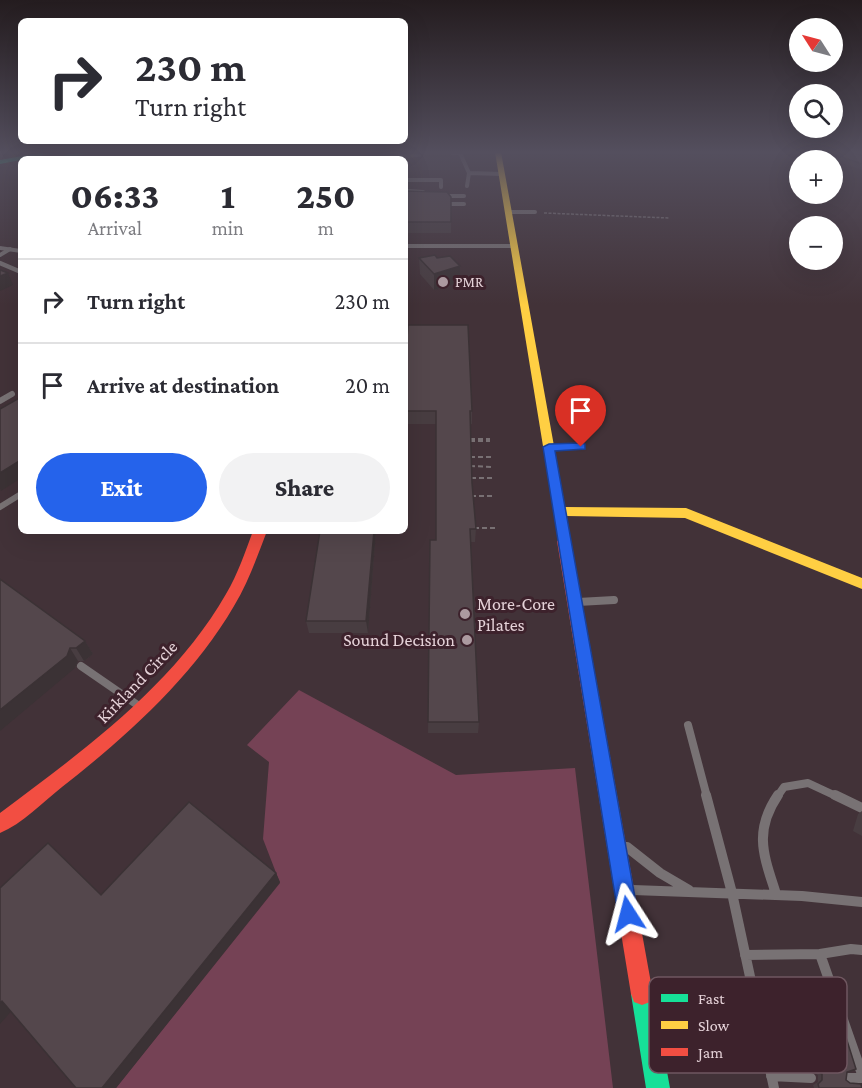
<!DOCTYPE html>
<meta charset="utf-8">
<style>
body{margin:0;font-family:"Crimson Pro",serif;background:#f2f2f3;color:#2b2b33;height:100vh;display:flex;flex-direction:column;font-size:22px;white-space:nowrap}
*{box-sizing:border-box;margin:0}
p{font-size:20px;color:#7c7c81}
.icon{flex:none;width:33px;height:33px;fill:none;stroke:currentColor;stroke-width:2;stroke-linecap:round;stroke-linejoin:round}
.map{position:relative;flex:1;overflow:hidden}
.side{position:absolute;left:18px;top:156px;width:390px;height:378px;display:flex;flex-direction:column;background:#fff;border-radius:9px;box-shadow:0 6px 24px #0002}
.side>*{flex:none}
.top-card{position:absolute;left:18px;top:18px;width:390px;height:126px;border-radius:9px;box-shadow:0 6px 24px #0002;background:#fff;color:#2b2b33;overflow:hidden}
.needle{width:39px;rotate:306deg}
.buttons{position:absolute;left:789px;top:18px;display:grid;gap:12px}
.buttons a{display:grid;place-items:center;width:54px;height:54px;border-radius:50%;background:#fff;box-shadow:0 6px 24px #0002;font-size:30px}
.pin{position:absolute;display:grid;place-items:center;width:51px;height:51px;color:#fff;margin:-62px -26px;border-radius:50% 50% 50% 0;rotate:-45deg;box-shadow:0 0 6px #0007}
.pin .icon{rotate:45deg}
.me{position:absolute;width:66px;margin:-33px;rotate:351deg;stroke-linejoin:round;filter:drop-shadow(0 0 4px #0008)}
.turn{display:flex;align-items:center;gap:21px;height:126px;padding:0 18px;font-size:27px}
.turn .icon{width:78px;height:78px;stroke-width:2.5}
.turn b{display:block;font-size:42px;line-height:51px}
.eta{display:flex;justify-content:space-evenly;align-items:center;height:102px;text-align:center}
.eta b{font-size:36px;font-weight:800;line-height:42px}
.button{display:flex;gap:12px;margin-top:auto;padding:12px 18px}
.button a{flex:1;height:69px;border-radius:36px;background:#2563eb;color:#fff;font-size:24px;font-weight:800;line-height:69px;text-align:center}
.button a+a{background:#f2f2f3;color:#2b2b33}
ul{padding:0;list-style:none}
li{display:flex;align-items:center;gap:18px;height:84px;padding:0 18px;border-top:2px solid #e1e1e2}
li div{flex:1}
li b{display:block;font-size:22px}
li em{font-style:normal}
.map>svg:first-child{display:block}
</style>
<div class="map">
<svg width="862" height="1088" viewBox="0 0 862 1088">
<rect width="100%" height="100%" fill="#423238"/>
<path fill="#754255" d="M299,690L456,775L575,768L613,1088H116L280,883L263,839L269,762L247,745Z"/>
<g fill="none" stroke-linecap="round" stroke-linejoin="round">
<path stroke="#787073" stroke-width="1.5" stroke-dasharray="3 1.5" stroke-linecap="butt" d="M544,213L669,218"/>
<path stroke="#787073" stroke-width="2" stroke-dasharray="5 3" stroke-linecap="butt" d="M470,439H490
M470,441H490
M470,457H492
M470,466L492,467
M471,478H493
M471,496H495
M474,528H497"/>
<path stroke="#787274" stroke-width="4" d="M443,153H460L469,173
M364,159L429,154
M406,180H441V187
M467,186L469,173L502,174
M405,191L423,192
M443,196H464
M451,204H464
M509,212H535
M0,255L10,249"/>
<path stroke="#787274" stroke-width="4.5" d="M0,263L21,272"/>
<path stroke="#787274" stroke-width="6" d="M0,401L12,394
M551,447H581
M0,507L21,494"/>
<path stroke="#787274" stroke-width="8" d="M578,602L614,600
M81,666L139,706
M688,725L707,797
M777,797L784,787L808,783L838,797"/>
<path stroke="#787274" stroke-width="10" d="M706,795L732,893L774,1088
M835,795L862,808
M627,847L660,873L689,890
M633,890L802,896L862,902
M776,894C764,856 753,832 778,795
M820,954L851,949L862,950
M745,955L820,954L862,1074
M758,1017L796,1021
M831,1025L845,1026
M771,1076L811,1078
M848,1078H862"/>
<path fill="#787274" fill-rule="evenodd" d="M405,244H514L518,246L514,248H405Z
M0,246L21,249V253L0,250Z"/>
<path fill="#16e098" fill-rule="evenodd" d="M44,152H60L0,164V160Z
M79,152H95L63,159H49Z
M642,983L650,986L653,994L670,1088H646L631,994L634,986Z"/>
<path fill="#ffcf43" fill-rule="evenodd" d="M495,152H501L565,507L686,508L862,578V589L685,518L566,516L571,541L569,544H559Z"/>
<path fill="#f24e42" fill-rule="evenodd" d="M253,531H267C257,557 248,583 234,606C192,678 127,736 62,787C43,802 22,824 0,833V813C83,751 174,685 226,594C238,574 245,552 253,531Z
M564,536L571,541L653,994L650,1002L642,1005L634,1002L631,994L557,541Z"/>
</g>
<path fill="#483d41" d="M422,152H450V170H422Z
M767,152H854L862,156V170L834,160Z
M405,191L451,197V233H405Z
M419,258H437L460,266V282L434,290L420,274Z
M405,365L472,411V424H470L472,483L476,529L475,542H471L479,722L478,733H428L430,540H436V424H405Z
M320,531H376L368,633H309L306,621Z
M0,579L85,641L93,654L84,661H78L75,668Z
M862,811V836L853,831L858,814Z
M790,989L838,1016L829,1019L828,1026L847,1072L846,1080L850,1083L862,1088H814L813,1085L818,1082V1075L809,1070L797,1028L802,1025L803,1019L800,1015L793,1013L786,991Z"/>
<path fill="#3b3235" d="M460,266V282L434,290V274Z
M8,273L13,285L0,291V276Z
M21,460V478L1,491L0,488V473Z
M374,531H376L368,633L366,621Z
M85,641L93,654L84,661L76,648Z
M70,648L78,661L75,668L0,731V710Z
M276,873L280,882L116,1088H102Z
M2,1001L15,1007L0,1024V1003Z"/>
<path fill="#54474c" stroke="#3b3235" stroke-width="1.5" d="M422,152H450L451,156H422Z
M811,152H854L862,156V164L836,155Z
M405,191L447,192L451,197V222H405Z
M435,255L437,258L450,256L460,266L434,274L419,258Z
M0,270L8,273L0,276Z
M408,325H468L472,411H470L472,483L476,529H470L479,722H428L430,540H436V411H405V365Z
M21,397V460L0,473V409Z
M320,531H374L366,621H306Z
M0,579L85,641L76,648H70L67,656L0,710Z
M189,802L276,873L102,1088H76L2,1001L0,1003V888L48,843L101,895Z
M790,989H825L830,992L838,1016L829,1018L828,1026L832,1030L844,1031L856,1069L847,1072L846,1080L850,1083L861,1084L862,1088H819L818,1084L822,1080V1074L814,1069L801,1026L806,1023L807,1017L804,1013L797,1011Z"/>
<linearGradient id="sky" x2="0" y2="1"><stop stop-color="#241c1f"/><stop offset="0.5" stop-color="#544f5e"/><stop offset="1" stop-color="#544f5e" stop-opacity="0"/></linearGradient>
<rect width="862" height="305" fill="url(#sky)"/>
<path fill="#2563eb" stroke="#184099" stroke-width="1.5" d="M581,443L585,444V449L555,451L638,914L635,921L628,924L621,921L618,914L543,447L549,444Z"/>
<g fill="#ac9aa0" stroke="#3d222c" stroke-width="2">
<circle cx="443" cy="282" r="6"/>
<circle cx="465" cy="614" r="6"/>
<circle cx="467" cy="640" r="6"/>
</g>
<g text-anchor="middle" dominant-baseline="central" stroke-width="6" stroke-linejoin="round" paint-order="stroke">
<g font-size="15" fill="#e5d2d8" stroke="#3d222c" text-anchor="start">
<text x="455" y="282">PMR</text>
</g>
<g font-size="18" fill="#e5d2d8" stroke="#3d222c" text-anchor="start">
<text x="477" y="604">More-Core<tspan x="477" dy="21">Pilates</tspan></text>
<text x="455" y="640" text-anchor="end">Sound Decision</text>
</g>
<g font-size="18" fill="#e5d2d8" stroke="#3d222c">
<text transform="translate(137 682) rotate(-46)">Kirkland Circle</text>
</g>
</g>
<rect x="649" y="977" width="198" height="96" rx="9" fill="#3d222c" stroke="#6f5760" stroke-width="1.5"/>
<rect x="661" y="994" width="27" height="8" fill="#16e098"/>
<rect x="661" y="1021" width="27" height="8" fill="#ffcf43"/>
<rect x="661" y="1048" width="27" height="8" fill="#f24e42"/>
<g font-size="16" fill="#e5d2d8">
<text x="698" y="1004">Fast</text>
<text x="698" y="1031">Slow</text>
<text x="698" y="1058">Jam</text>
</g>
</svg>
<div class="buttons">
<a><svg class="needle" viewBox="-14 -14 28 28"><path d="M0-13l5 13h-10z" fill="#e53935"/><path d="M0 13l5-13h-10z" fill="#7c7c81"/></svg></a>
<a><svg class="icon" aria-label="search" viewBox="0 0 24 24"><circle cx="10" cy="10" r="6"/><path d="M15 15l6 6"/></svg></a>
<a>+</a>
<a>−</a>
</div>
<div class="pin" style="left:581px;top:447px;background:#d93025"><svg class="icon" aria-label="arrive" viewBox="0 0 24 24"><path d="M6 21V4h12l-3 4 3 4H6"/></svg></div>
<svg class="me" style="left:628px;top:914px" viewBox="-20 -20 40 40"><path d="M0-17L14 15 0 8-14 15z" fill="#2563eb" stroke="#fff" stroke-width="4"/></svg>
<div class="top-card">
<div class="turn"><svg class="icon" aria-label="right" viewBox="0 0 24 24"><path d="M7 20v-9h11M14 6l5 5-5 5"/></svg><div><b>230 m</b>Turn right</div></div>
</div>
<section class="side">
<div class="eta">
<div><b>06:33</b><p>Arrival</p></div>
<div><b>1</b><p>min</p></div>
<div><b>250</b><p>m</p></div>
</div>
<ul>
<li><svg class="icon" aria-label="right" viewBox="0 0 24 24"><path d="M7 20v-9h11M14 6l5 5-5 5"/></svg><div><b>Turn right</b></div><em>230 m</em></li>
<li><svg class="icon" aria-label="arrive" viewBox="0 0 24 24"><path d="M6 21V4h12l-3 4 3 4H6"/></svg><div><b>Arrive at destination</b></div><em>20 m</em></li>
</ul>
<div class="button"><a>Exit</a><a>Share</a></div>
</section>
</div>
